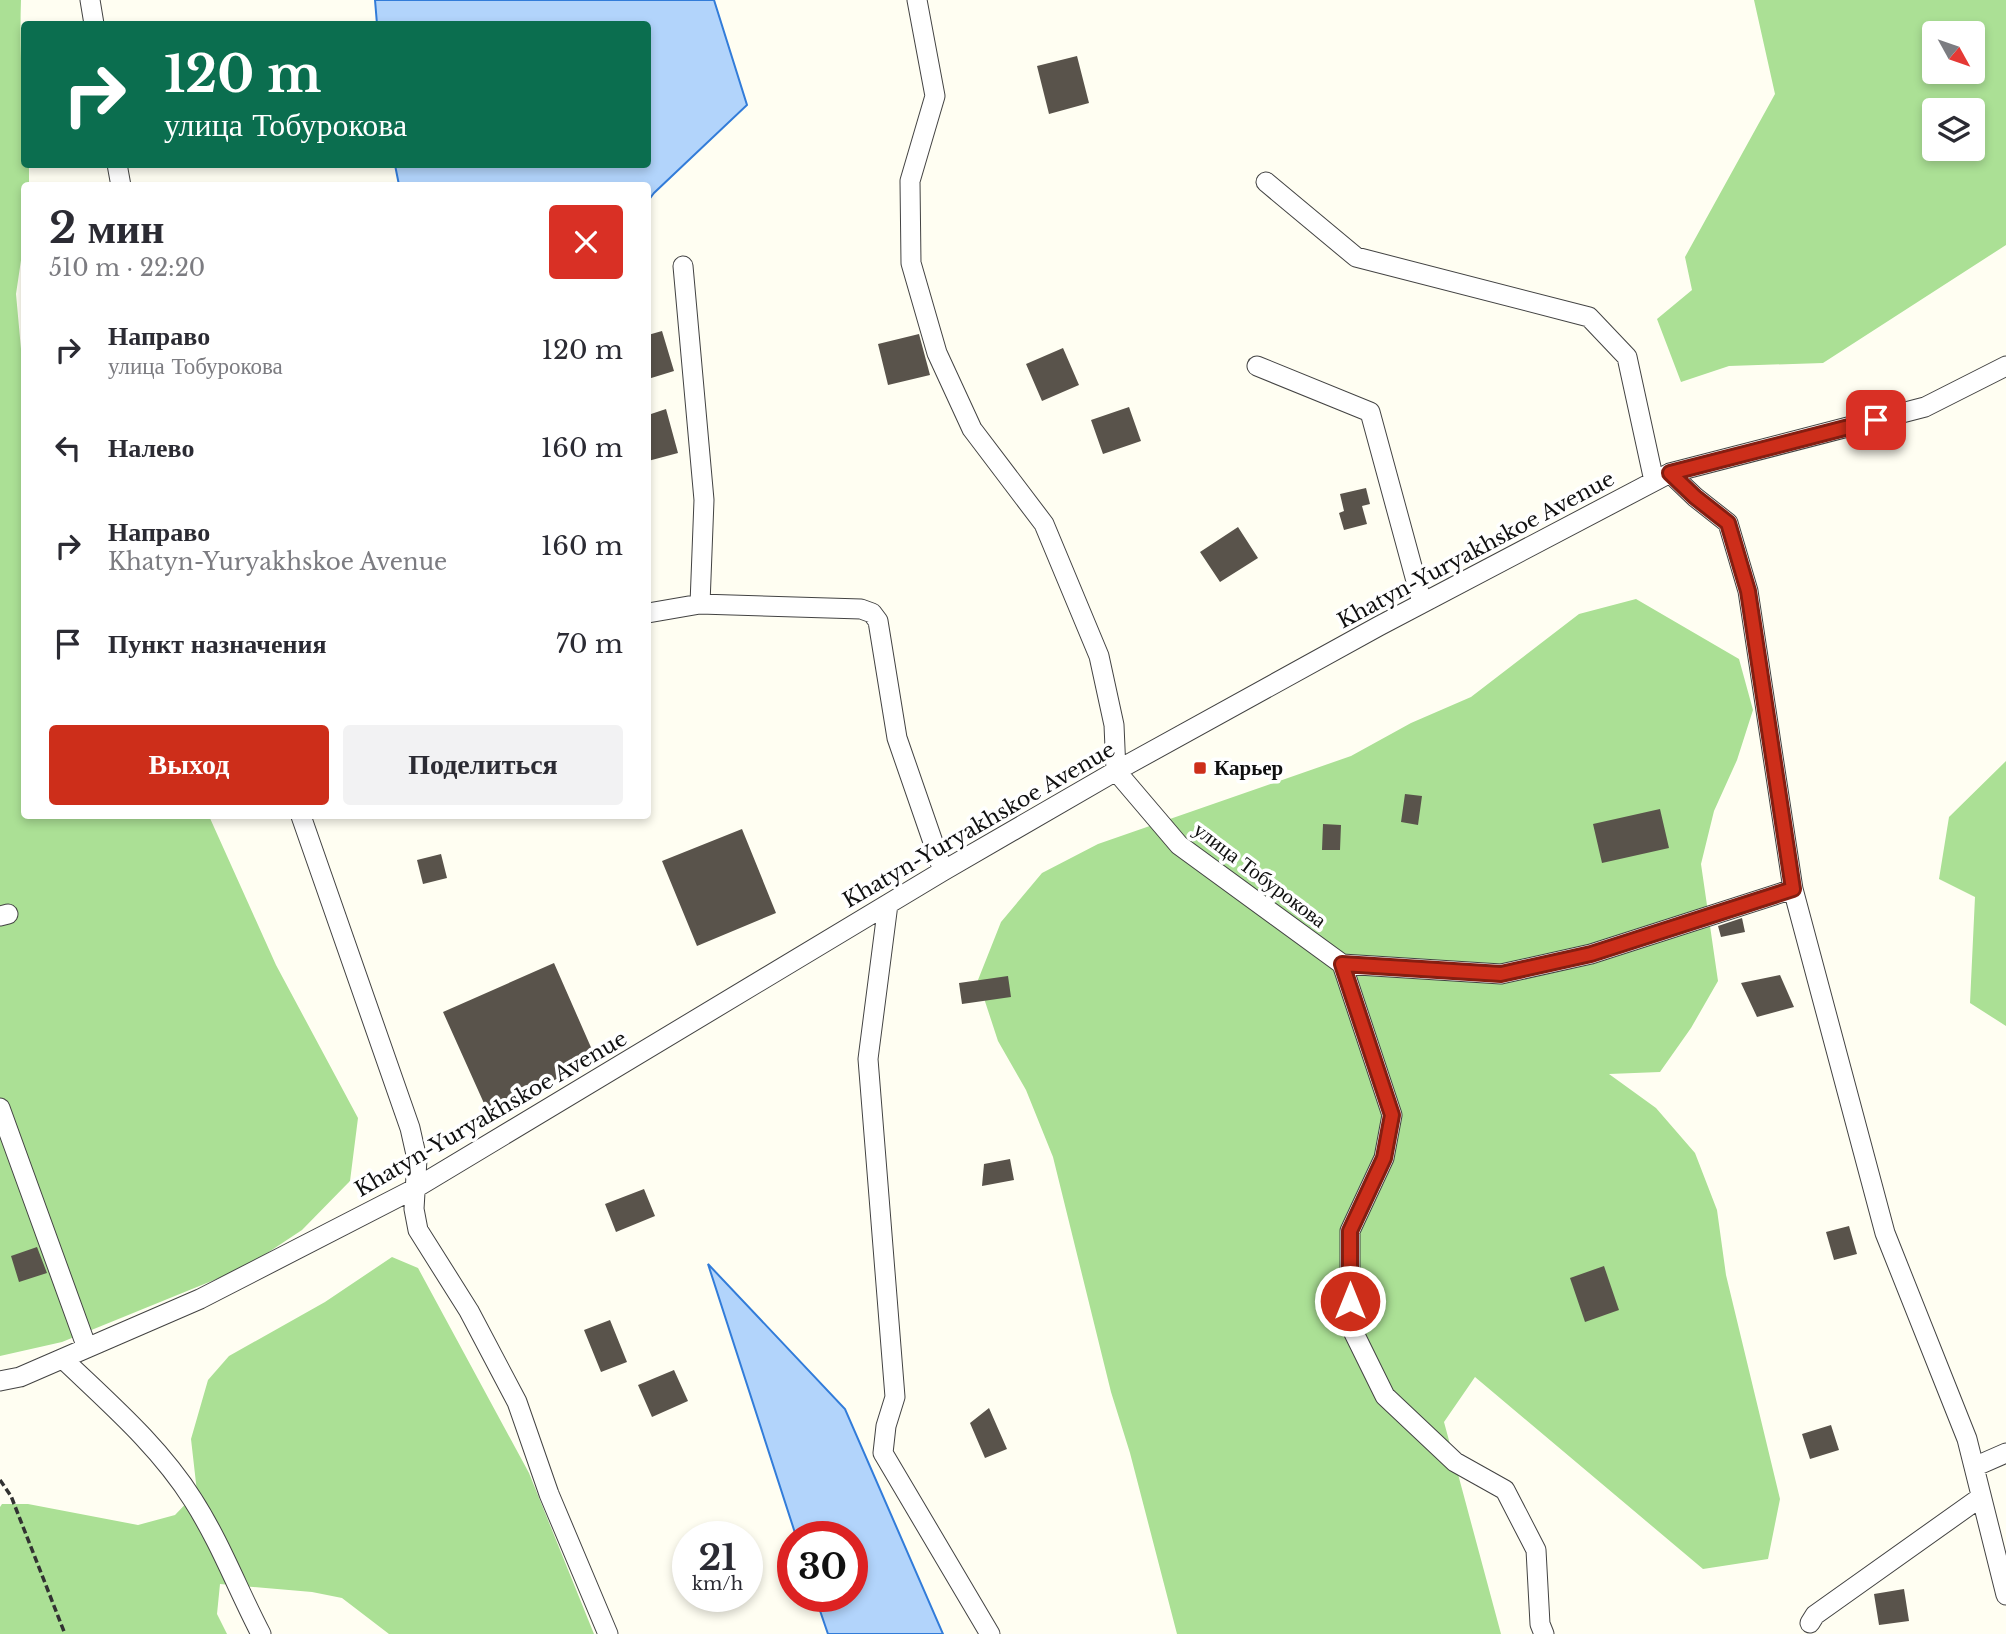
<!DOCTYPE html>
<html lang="ru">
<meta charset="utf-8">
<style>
body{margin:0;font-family:"Libre Baskerville",serif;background:#f2f2f3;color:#2b2b33;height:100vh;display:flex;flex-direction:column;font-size:26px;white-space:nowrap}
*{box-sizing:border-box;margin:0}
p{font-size:23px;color:#7c7c81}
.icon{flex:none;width:38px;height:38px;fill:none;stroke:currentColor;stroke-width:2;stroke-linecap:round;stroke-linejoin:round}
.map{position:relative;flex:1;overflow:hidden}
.sheet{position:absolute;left:21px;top:182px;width:630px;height:637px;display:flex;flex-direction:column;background:#fff;border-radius:7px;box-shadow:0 4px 10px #0003}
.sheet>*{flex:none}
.top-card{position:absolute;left:21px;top:21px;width:630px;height:147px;border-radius:7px;box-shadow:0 4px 10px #0003;background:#0b6e4f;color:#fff;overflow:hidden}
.needle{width:46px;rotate:130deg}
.controls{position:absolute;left:1922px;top:21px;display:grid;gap:14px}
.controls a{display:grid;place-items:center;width:63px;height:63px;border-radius:7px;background:#fff;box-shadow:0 4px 10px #0003;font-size:35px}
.speed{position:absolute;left:672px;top:1521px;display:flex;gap:14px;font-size:35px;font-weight:700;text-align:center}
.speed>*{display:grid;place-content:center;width:91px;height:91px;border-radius:50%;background:#fff;box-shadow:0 4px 10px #0003;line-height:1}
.speed small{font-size:18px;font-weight:400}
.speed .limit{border:10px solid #d22;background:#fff;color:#111}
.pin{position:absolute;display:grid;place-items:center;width:60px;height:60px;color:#fff;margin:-30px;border-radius:14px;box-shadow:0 4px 10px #0006}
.me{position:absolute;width:77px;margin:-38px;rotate:0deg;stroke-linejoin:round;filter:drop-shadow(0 0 5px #0008)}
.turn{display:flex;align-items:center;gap:24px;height:147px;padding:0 28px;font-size:32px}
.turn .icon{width:91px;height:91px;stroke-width:2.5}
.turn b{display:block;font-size:49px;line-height:60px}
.round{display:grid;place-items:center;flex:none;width:74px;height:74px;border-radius:7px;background:#f2f2f3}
.summary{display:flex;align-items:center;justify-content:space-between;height:119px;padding:0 28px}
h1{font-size:42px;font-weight:700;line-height:52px}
.cta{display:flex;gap:14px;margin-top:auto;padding:14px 28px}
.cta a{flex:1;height:80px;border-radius:7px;background:#cd2e1a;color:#fff;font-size:28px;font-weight:700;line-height:80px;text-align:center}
.cta a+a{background:#f2f2f3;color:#2b2b33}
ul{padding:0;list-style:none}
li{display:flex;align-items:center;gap:21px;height:98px;padding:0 28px}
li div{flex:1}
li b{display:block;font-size:26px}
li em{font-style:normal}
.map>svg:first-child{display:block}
</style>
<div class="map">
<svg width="2006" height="1634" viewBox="0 0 2006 1634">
<rect width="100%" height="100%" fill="#fffef2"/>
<path fill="#abe095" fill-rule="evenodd" d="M0,0H21C19,55 24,109 24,164L29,165V185L24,186V240L16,294L21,349L24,363V816H209L276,965L358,1118L350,1181L302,1230L246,1267L62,1342L0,1356Z
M1754,0H2006V245L1823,363L1729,366L1681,382L1657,319L1692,290L1685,257L1775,94ZM1934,33H1972V72H1934ZM1934,110H1972V149H1934Z
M1636,599L1739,659L1753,710L1737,760L1714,811L1701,864L1718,981L1691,1028L1660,1072L1609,1074L1656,1108L1695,1153L1717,1210L1726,1275L1780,1499L1768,1559L1703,1569L1475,1377L1444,1422L1501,1634H1177L1130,1453L1111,1392L1053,1157L1026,1090L998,1041L978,980L1001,922L1042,873L1098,844L1351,756L1411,723L1471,697L1579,614Z
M2006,761V1026L1970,1003L1975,897L1939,879L1949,817Z
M392,1257L418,1268L529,1473L594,1634H389L342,1598L312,1592L220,1584L217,1614L227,1634H0V1507L2,1504H28L138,1525L175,1515L197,1492L191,1439L208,1380L229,1356L325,1302Z"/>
<path fill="#b2d4fb" stroke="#327cd9" stroke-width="2" d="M375,0H714L747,105L654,193L648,201V186L399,185L395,165L648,164V24H377Z
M708,1264L845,1409L943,1634H828L815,1596H852V1536H796Z"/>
<path fill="#59534b" d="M1077,56L1089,103L1049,114L1037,66Z
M662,331L674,371L648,379V335Z
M919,334L930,375L888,385L878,344Z
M1063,348L1079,385L1042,401L1026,364Z
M1129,407L1141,441L1103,454L1091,420Z
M666,409L678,453L648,461V415Z
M1366,488L1370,504L1362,506L1367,524L1344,530L1339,513L1344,511L1340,494Z
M1238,527L1258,558L1220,582L1200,552Z
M1405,794L1422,796L1418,825L1401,822Z
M1660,809L1669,848L1602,863L1593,824Z
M1323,824L1341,825L1340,850H1322Z
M742,829L776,913L697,946L662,861Z
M441,854L447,878L423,884L417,860Z
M1742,918L1745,932L1721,937L1718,926Z
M554,963L597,1061L487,1110L443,1012Z
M1780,975L1794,1007L1757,1017L1741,983Z
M1008,976L1011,997L962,1004L959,983Z
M1010,1159L1014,1180L982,1186L984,1164Z
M644,1189L655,1216L616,1232L605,1204Z
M1849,1226L1857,1254L1834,1260L1826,1232Z
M37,1247L47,1273L19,1282L11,1256Z
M1604,1266L1619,1310L1585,1322L1570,1278Z
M610,1320L627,1362L601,1372L584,1330Z
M674,1370L688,1401L652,1417L638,1385Z
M989,1408L1007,1449L985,1458L970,1423Z
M1831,1425L1839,1450L1810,1459L1802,1434Z
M1904,1589L1909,1621L1879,1625L1874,1594Z"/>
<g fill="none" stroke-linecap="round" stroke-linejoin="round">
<defs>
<path id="minor" d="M90,0L94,24
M917,0L935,96L910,181L911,263L937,353L972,429L1044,524L1099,656L1114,725L1116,771L1179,845L1342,964L1501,974L1591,954L1793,889
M117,164L121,186
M1266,182L1356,257L1589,317L1627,357L1654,481
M683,266L704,500L700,604
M1257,366L1370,412L1422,603
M1670,473L1695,497L1728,523L1748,591L1793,889L1885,1233L1967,1439L2006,1595
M648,613L700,604L861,609L872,613L878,621L897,738L943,871
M301,816L410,1128L417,1159L414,1209L418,1230L469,1311L517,1402L549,1494L608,1634
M888,904L868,1059L895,1397L886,1426L883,1453L990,1634
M0,916L8,914
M1342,964L1392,1115L1384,1158L1350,1231V1325L1385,1396L1455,1462L1505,1490L1536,1550L1540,1624L1544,1634
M0,1108L87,1348
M63,1359C109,1403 159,1446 193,1500C220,1542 238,1590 261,1634
M0,1381L20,1377L200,1299L414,1189L943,871L1116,771L1379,626L1670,473L1925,407L2006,366
M1974,1467L2006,1453
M1810,1623L1815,1615L1981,1497"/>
</defs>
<use href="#minor" stroke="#434343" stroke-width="21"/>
<path stroke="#323232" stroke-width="3.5" stroke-dasharray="7 3.5" stroke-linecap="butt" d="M0,1480L11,1496L65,1634"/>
<use href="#minor" stroke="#fff" stroke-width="19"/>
</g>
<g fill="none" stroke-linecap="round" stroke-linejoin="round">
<defs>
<path id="route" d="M1350,1301V1231L1384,1158L1392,1115L1342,964L1501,974L1591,954L1793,889L1748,591L1728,523L1695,497L1670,473L1876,420"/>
</defs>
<use href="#route" stroke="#851e11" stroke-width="18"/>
<use href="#route" stroke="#cd2e1a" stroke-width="12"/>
</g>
<rect fill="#cd2e1a" stroke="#fff" stroke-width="2.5" x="1193" y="761" width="14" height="14" rx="3.5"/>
<g text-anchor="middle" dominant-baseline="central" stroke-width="7" stroke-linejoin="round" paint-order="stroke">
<g font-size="21" fill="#101010" stroke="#fff">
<text transform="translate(1476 550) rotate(-28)">Khatyn-Yuryakhskoe Avenue</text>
<text transform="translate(979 825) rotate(-30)">Khatyn-Yuryakhskoe Avenue</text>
<text transform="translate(1260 875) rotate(37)">улица Тобурокова</text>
<text transform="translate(491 1114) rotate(-30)">Khatyn-Yuryakhskoe Avenue</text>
</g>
<g font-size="21" font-weight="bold" fill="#101010" stroke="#fff" text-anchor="start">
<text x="1214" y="768">Карьер</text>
</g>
</g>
</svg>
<div class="controls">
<a><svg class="needle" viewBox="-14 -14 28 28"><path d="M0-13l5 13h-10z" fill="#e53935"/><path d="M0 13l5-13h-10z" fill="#7c7c81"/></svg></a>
<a><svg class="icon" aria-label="layers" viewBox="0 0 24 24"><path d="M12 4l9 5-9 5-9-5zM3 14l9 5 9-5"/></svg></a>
</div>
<div class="speed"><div>21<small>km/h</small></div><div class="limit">30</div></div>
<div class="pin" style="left:1876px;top:420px;background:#d93025"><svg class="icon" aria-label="arrive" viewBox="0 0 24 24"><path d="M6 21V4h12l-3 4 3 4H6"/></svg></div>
<svg class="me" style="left:1350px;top:1301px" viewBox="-20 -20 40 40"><circle r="17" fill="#cd2e1a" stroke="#fff" stroke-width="3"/><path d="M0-11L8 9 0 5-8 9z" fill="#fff"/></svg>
<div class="top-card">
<div class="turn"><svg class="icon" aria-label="right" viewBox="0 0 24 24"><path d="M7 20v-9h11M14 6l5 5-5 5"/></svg><div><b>120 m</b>улица Тобурокова</div></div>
</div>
<section class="sheet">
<div class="summary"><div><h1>2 мин</h1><p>510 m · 22:20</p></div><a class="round" style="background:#d93025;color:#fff"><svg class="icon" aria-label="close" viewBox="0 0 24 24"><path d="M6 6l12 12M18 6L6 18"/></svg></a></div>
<ul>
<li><svg class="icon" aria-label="right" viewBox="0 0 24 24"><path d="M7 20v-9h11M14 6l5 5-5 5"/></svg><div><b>Направо</b><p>улица Тобурокова</p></div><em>120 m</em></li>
<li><svg class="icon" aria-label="left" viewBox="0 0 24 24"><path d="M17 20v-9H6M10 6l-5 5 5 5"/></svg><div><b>Налево</b></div><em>160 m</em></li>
<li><svg class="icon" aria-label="right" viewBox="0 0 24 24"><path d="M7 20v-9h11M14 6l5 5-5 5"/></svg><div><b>Направо</b><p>Khatyn-Yuryakhskoe Avenue</p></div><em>160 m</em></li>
<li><svg class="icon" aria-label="arrive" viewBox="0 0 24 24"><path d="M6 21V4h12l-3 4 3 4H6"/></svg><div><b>Пункт назначения</b></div><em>70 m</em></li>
</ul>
<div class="cta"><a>Выход</a><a>Поделиться</a></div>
</section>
</div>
